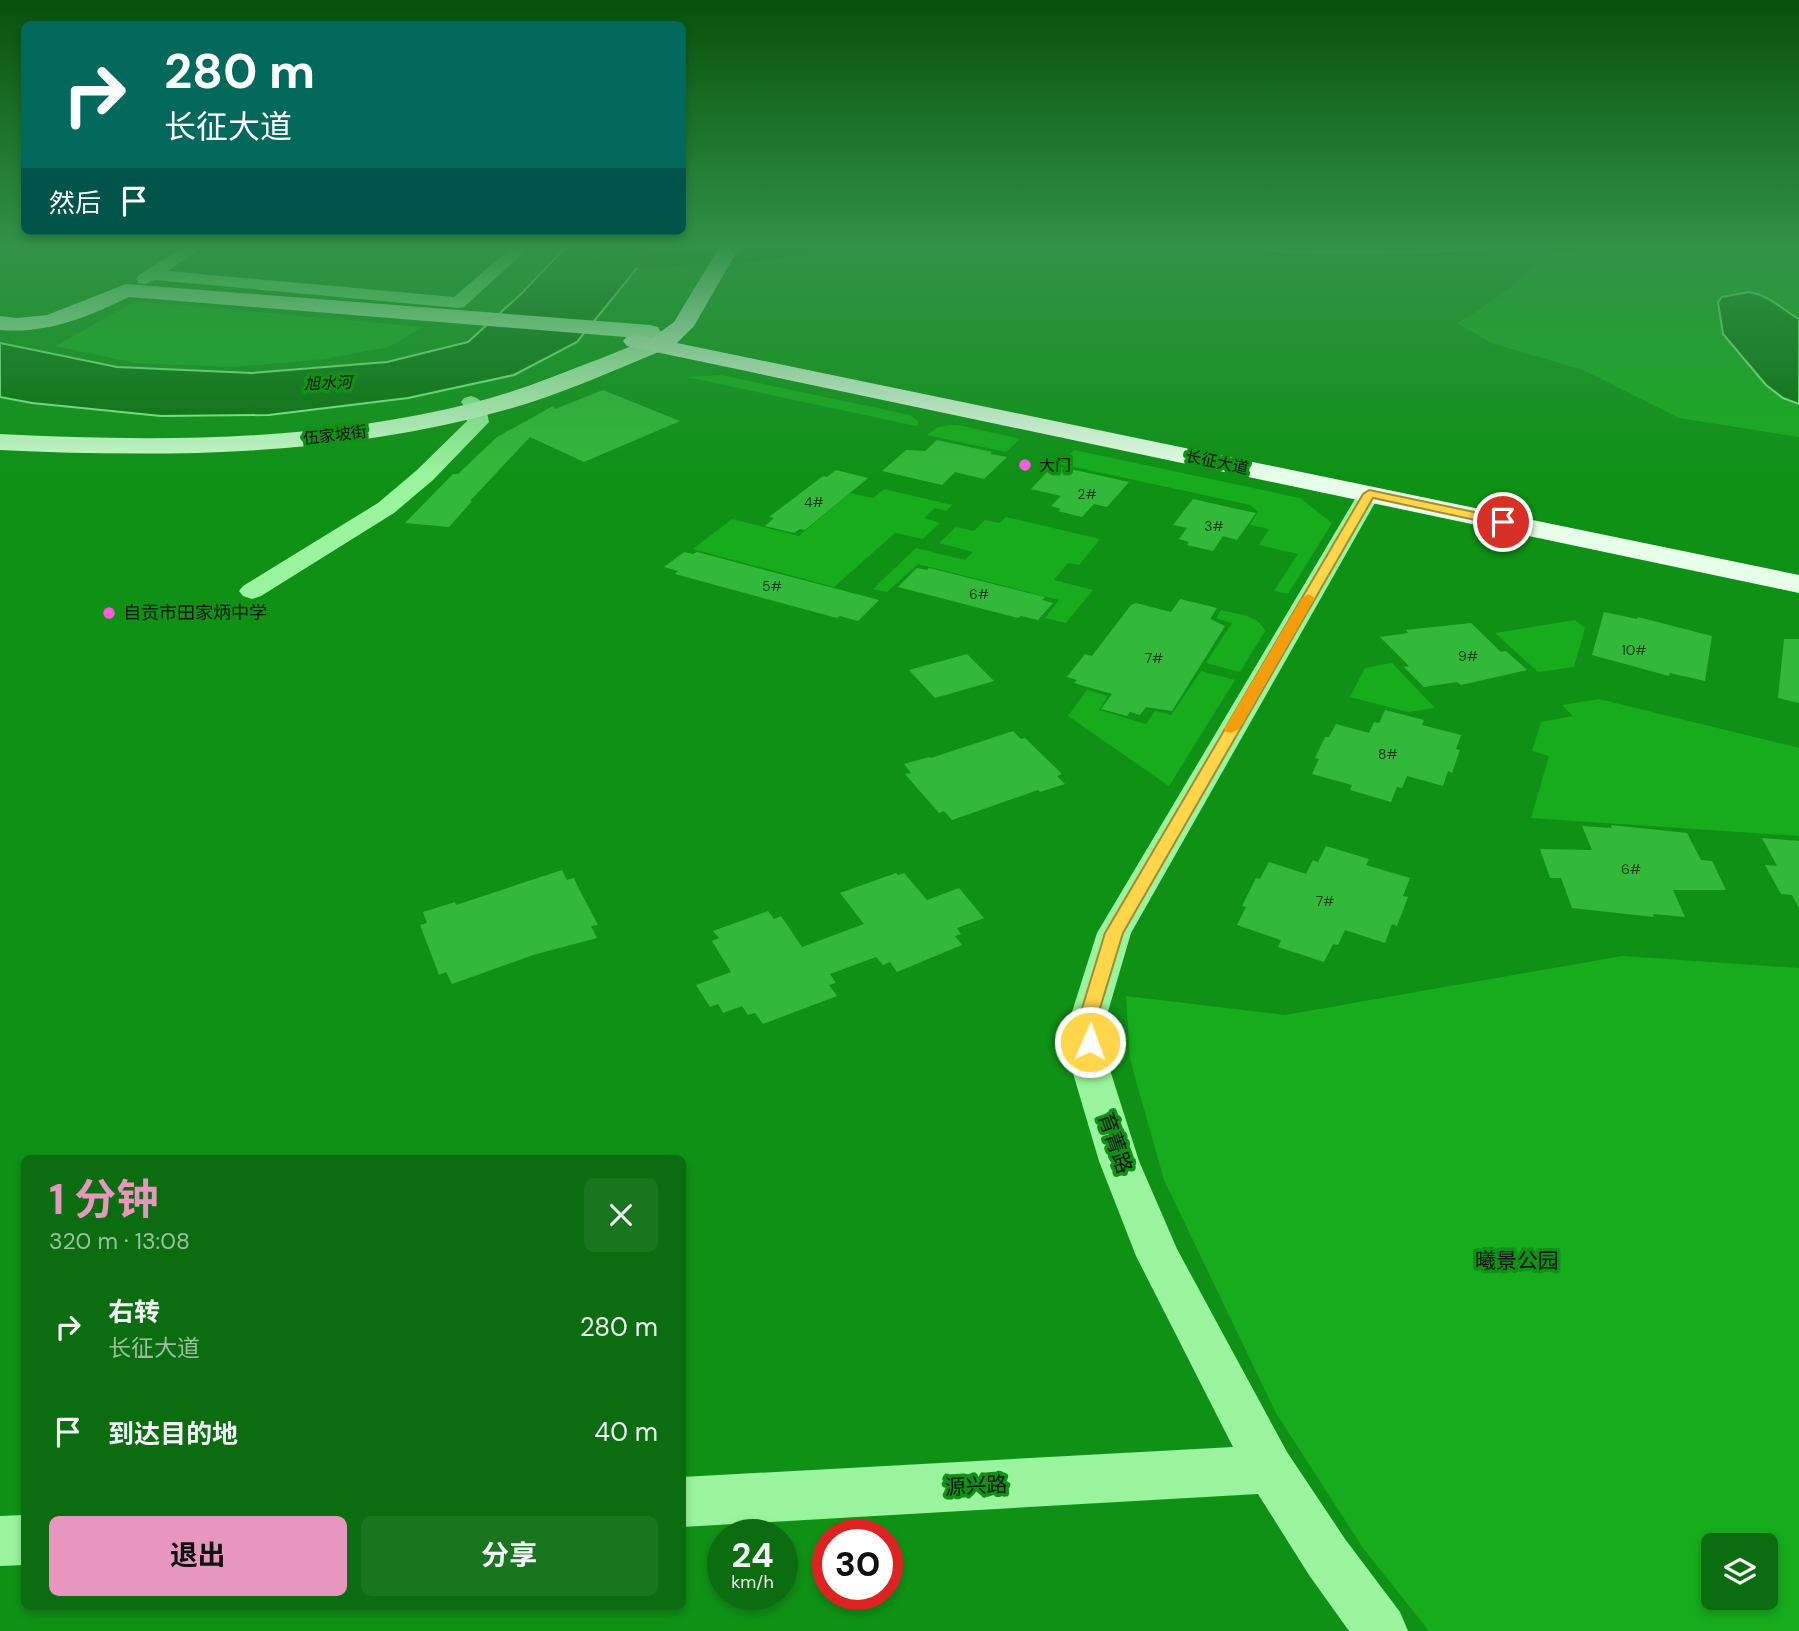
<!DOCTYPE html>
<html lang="zh">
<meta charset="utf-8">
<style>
body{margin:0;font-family:"DM Sans","Noto Sans SC",sans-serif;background:#19751e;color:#f1f3f6;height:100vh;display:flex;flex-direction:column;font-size:26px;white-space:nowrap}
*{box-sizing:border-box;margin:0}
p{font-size:23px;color:#9ac09f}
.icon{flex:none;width:38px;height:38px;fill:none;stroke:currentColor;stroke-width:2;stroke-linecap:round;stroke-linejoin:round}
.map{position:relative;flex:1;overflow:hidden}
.side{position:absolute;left:21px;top:1155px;width:665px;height:455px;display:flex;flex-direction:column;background:#0b6d10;border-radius:10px;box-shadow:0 4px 10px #0003}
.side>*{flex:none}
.guide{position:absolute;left:21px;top:21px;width:665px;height:214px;border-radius:10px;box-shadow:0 4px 10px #0003;background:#00695c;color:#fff;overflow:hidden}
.fabs{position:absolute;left:1701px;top:1533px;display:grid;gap:14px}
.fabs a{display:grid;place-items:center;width:77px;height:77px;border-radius:10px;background:#0b6d10;box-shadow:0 4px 10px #0003;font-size:35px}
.speed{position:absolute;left:707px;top:1519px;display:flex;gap:14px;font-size:35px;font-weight:700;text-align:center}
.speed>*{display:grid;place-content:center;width:91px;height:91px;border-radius:50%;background:#0b6d10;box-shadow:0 4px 10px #0003;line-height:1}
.speed small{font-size:18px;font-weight:400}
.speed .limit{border:10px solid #d22;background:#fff;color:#111}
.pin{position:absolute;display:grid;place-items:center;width:60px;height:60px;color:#fff;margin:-30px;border:4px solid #fff;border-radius:50%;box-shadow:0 2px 7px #0007}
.me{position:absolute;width:77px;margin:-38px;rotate:2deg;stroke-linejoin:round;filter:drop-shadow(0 0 5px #0008)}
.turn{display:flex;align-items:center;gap:24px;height:147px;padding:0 28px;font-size:32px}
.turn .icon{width:91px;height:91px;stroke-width:2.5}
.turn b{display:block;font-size:49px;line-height:60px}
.then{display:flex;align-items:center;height:66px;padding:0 28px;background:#0003;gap:14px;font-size:26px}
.round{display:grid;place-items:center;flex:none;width:74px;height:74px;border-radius:10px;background:#19751e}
.headline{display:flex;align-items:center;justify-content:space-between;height:119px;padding:0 28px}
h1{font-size:42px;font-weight:700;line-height:52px;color:#e797bd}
.cta{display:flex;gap:14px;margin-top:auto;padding:14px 28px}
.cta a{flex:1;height:80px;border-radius:10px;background:#e797bd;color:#111;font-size:28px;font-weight:700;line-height:80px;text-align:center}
.cta a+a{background:#19751e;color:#f1f3f6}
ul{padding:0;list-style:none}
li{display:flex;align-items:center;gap:21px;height:105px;padding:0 28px}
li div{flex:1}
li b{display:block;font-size:26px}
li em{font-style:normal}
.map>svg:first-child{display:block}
</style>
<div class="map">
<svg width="1799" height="1631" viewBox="0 0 1799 1631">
<rect width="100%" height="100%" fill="#0f9116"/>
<path fill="#16ac1c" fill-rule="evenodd" d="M1799,248V437L1679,418L1583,370L1491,343L1457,323C1492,304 1521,278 1550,251Z
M135,301L422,327L389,347L324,359L233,367L134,363L56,346Z
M721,375L910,415L919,422L916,426L687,377Z
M952,425H958L1020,439L1006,452L927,435L938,427Z
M1074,450L1300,498L1332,523L1288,594L1274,591L1298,554L1259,545L1269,529L1250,525L1258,512L1250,505L1061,464Z
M884,489L952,505L946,511L935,508L924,518L940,523L923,539L895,533L834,587L693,549L732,519L799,536L850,493L873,498Z
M1006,517L1100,539L1079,565L1068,563L1054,580L1093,590L1066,623L1045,618L1059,600L918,564L887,592L873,589L916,548L965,560L973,552L939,543L956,527L974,531L985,520L1000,523Z
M1221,610C1236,614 1259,615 1265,631L1240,672L1206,663L1232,623L1216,618Z
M1575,620L1585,628L1574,667L1538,672L1495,633Z
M1392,663L1435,708L1408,712L1350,697L1365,668Z
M1201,671L1235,680L1169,786L1068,716L1087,690L1108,696L1099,710L1146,724L1155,711L1171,715Z
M1599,699L1799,748V836L1531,818L1549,756L1532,751L1541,722L1573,716L1562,705Z
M1622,956L1799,968V1631H1429L1363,1548L1276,1413L1164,1180L1130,1059L1126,996L1285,1015ZM1713,1545H1766V1598H1713Z"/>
<path fill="#096d0f" stroke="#8bf78e" stroke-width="2" d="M567,246H655L577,342L514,375L408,398L269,415L161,416L32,403L0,397V343L117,367L252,373L387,362L468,342L521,294Z
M1749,292C1771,296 1781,309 1799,319V404L1783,398L1766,385L1723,334L1718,302L1722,297Z"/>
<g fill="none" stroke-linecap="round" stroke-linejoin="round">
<path fill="#096d0f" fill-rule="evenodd" d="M763,246H829L826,251L817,253L747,263L605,269L596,266L592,261L596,256L605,253Z"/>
</g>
<path fill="#33b939" d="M603,390L680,421L584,462L530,437L470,501H472L449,527L405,523L453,474H458L497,437L553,406L555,409Z
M937,440L992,452L990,454L1007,457L984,479L955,472L942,485L882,471L906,450L925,451Z
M1052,467L1070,469L1129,482L1107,507L1094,504L1082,517L1058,511L1061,509L1051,506L1061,496L1031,489Z
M836,470L868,478L805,530L800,529L794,533L765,526L774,518L769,517L823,476L827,477Z
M1193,499L1237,509L1256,513L1237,540L1223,536L1213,551L1187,545L1189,542L1179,539L1187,528L1173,525Z
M684,552L693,554L697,552L879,600L858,621L840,616L837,618L675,574L678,571L664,567Z
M917,568L927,570L929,568L1045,597L1042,600L1053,603L1038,620L1021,616L1018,618L898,587Z
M1180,599L1217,608L1210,619L1225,626L1172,711L1146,707L1140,715L1130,712L1127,716L1101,709L1112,694L1074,683L1077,680L1067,677L1085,654L1092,656L1131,605L1136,603L1171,612Z
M1604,612L1637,619L1638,617L1712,636L1705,681L1670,673L1669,676L1592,655Z
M1471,623L1501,652L1506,651L1527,670L1461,685L1457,682L1424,687L1404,667L1409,666L1380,637L1408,633L1406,630Z
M1784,639H1799V703L1778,698Z
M967,654L994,681L935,698L909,670Z
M1385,710L1424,720L1422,725L1461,735L1456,749L1460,750L1452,773L1448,771L1443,786L1407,776L1402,788L1397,787L1391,802L1350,790L1352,785L1312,774L1319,759L1315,758L1325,737H1329L1336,724L1369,733L1374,722L1379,723Z
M1013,731L1021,739L1025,738L1062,774L1057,776L1065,784L1040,792L1038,790L952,820L944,811L939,813L905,774L911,773L904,764L929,757L931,758Z
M1611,825L1687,833L1701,860L1712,861L1726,890H1673L1685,917L1653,914L1654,917L1572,908L1561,878H1550L1540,849L1592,850L1582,826L1612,828Z
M1762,838L1799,841V908L1792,895L1781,894L1765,865L1777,866Z
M1326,846L1369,859L1366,865L1410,878L1403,896L1408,897L1397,926L1392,924L1385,943L1345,930L1338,945L1333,944L1324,962L1278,947L1281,940L1237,925L1246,907L1242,906L1256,878L1260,879L1269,862L1306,874L1313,860L1318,862Z
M562,870L567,880L574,878L578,887L598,925L591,926L597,938L533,955L452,984L446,972L439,975L420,925L427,923L423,912L455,902L456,905Z
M896,873L898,875L904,873L927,900L959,888L984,918L957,928L961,934L955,936L962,945L897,972L890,962L883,965L876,957L830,974L836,983L829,985L837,996L763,1024L755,1013L748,1015L742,1006L723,1013L718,1004L710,1007L696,985L731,972L712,941L719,938L713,931L768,911L774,919L781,916L802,947L864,924L840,893Z"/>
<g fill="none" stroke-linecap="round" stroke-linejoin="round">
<path fill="#9af49d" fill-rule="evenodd" d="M184,246H204L168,271L454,297L513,246H531L464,307L458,308L155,280L145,284L139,283L136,279L139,275Z
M1252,246H1495L1487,251C1454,251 1267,261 1252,246Z
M471,396C484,399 487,410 489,422L433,480L394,513L261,596L252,599L243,596L239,591L243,586L378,503L417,470L467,421V410L461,402L464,398Z
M1369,487L1377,489L1380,494L1131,933L1107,1015L1110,1070L1139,1161L1177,1249L1287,1452L1345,1539L1400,1612L1408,1631H1349L1309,1575L1258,1494L682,1527V1477L1233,1447L1136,1256L1099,1161L1072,1070L1071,1015L1097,933L1358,494L1361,489Z
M24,1515V1565L0,1566V1516Z"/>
<path fill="#cafdcc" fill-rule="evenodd" d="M126,284L650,325L658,327L661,332L658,337L650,339L129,297C88,317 47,334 0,330V316L17,318L47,315Z
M656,338L664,340L668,345L664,350C612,371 560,395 505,410C341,456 170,458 0,450V434C159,442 320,442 476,402C515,392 553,377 591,362C613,354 634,344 656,338Z"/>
<path fill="#e7ffe9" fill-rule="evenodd" d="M720,246H740L694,326L677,343L1799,575V593L627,346L623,341L627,336L635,334L652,338L674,322Z"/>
</g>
<linearGradient id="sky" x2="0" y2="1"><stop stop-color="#08500c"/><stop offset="0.52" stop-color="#319247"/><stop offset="1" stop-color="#319247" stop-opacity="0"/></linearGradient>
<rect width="1799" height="475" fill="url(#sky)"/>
<path fill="#ffd54a" stroke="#a68a30" stroke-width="2" d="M1369,490L1503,518L1509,522L1503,526L1373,498L1123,933L1098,1015L1099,1042L1097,1047H1083L1080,1042V1015L1105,933L1363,494Z"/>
<path fill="#f59e0b" d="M1308,594L1315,598L1239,729L1231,733L1226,732L1224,729L1302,598Z"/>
<g fill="#ff5dde" stroke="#0f9116" stroke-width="2.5">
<circle cx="1025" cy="465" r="7"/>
<circle cx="109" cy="613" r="7"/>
</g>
<g text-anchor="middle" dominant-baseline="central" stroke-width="7" stroke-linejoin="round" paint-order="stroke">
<g font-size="14" fill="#1a3b1b">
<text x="1087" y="494">2#</text>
<text x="814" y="502">4#</text>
<text x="1214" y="526">3#</text>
<text x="772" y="586">5#</text>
<text x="979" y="594">6#</text>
<text x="1634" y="650">10#</text>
<text x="1468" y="656">9#</text>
<text x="1154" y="658">7#</text>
<text x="1388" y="754">8#</text>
<text x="1631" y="869">6#</text>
<text x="1325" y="901">7#</text>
</g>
<g font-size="16" font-style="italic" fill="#111" stroke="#0f9116">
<text transform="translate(328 383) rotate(-2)">旭水河</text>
</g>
<g font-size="16" fill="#111" stroke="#0f9116">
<text transform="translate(335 435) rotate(-7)">伍家坡街</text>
<text transform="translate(1217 462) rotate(12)">长征大道</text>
</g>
<g font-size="16" fill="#111" stroke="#0f9116" text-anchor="start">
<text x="1039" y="465">大门</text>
</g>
<g font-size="18" fill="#111" stroke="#0f9116" text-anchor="start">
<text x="123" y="613">自贡市田家炳中学</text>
</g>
<g font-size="21" fill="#111" stroke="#0f9116">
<text transform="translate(1115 1143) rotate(71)">育菁路</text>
<text transform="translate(976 1486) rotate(-3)">源兴路</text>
</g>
<g font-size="21" fill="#111" stroke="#0f9116">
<text x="1517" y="1261">曦景公园</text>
</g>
</g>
</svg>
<div class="fabs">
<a><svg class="icon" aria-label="layers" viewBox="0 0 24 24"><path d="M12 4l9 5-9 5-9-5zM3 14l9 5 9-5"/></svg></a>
</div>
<div class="speed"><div>24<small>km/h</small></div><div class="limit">30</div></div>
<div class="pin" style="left:1503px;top:522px;background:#d93025"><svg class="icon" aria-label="arrive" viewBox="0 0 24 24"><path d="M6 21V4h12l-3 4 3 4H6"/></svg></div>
<svg class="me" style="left:1090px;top:1042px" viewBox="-20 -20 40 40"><circle r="17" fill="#ffd54a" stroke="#fff" stroke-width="3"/><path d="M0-11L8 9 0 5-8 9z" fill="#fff"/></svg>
<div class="guide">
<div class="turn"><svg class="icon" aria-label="right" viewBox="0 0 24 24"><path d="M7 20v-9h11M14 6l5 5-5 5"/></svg><div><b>280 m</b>长征大道</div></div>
<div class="then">然后<svg class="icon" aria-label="arrive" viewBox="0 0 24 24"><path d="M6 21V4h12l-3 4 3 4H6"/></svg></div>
</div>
<section class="side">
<div class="headline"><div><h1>1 分钟</h1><p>320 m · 13:08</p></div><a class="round"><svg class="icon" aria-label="close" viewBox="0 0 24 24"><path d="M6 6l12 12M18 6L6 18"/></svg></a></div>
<ul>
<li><svg class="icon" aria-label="right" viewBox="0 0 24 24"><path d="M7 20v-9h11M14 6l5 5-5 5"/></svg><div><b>右转</b><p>长征大道</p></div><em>280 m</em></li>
<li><svg class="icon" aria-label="arrive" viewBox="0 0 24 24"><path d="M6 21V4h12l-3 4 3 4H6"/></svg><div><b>到达目的地</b></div><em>40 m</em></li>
</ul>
<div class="cta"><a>退出</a><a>分享</a></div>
</section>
</div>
